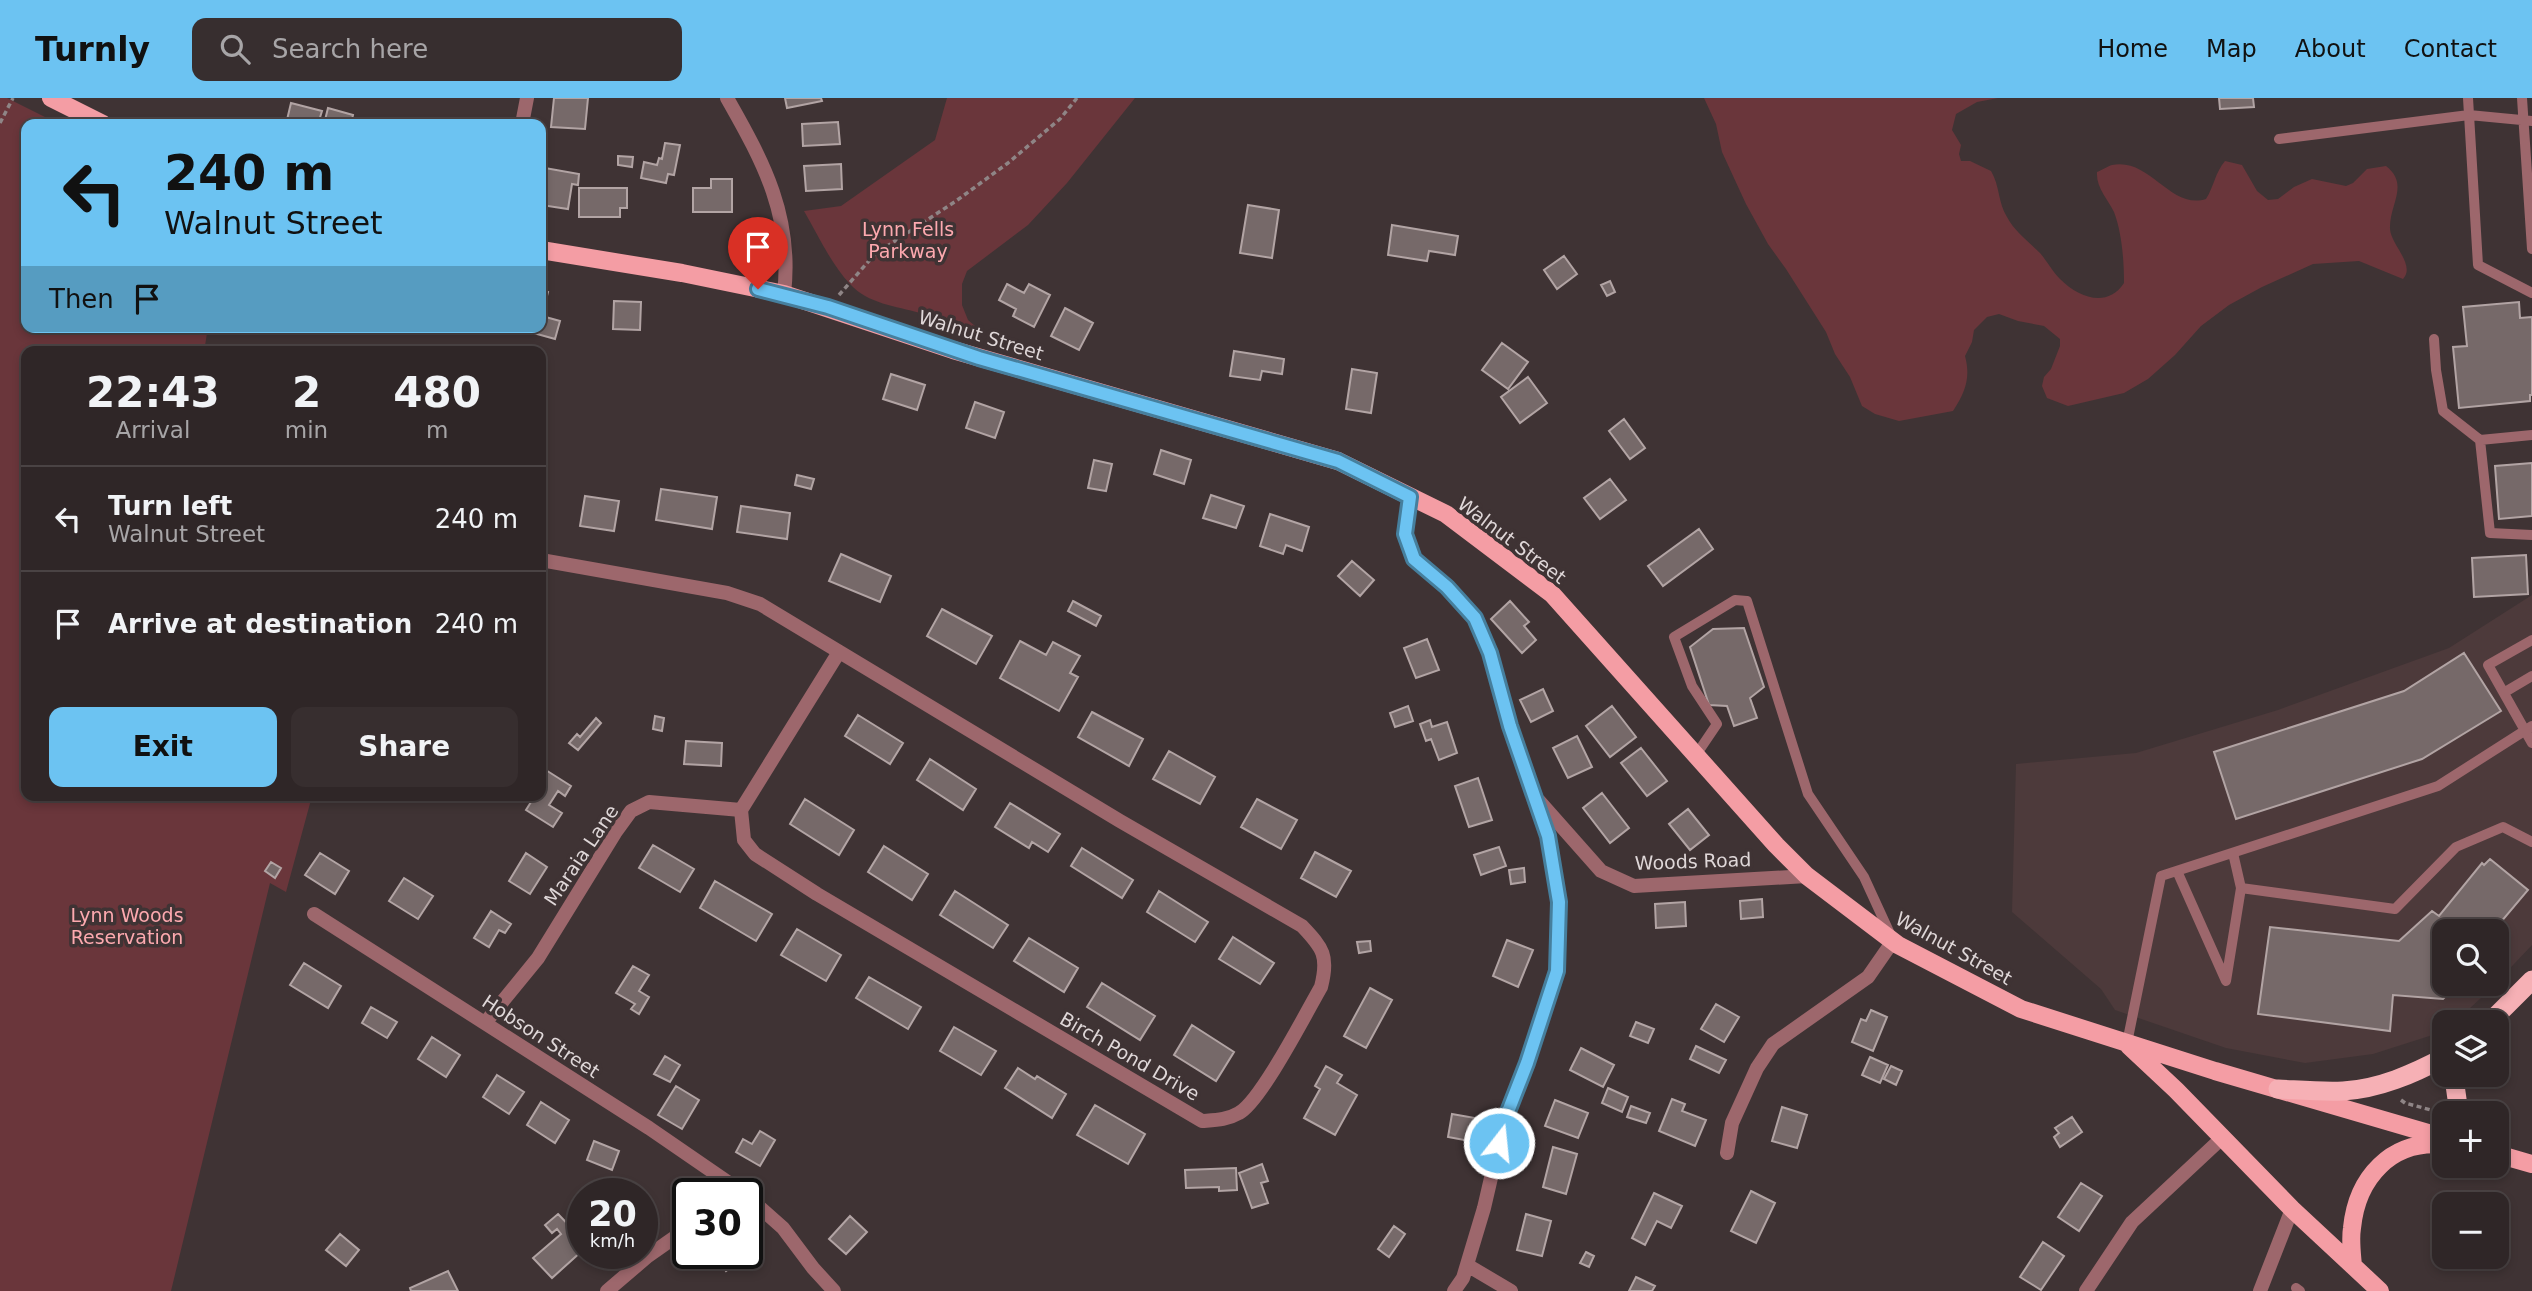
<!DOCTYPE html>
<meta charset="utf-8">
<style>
body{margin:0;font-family:"DejaVu Sans",sans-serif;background:#372e2f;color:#f1f3f6;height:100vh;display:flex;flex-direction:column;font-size:26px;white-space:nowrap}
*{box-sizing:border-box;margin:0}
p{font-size:23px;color:#a7a5a7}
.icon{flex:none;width:38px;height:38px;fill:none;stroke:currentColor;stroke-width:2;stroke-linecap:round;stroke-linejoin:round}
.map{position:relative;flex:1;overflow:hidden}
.panel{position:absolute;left:21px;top:248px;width:525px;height:455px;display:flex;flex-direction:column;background:#2f2627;border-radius:14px;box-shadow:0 4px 10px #0003,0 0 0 2px #4a4344}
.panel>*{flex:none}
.guide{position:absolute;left:21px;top:21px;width:525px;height:214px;border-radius:14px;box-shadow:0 4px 10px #0003,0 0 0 2px #4a4344;background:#6cc3f2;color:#111;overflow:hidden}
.controls{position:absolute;left:2432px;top:821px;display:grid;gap:14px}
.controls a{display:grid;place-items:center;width:77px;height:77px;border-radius:14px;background:#2f2627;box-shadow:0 4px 10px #0003,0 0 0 2px #4a4344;font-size:35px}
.speed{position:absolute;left:567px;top:1080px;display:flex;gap:14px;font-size:35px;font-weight:700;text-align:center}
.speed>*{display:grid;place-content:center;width:91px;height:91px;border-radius:50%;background:#2f2627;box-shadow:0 4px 10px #0003,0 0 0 2px #4a4344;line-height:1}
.speed small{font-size:18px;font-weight:400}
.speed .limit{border:4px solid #111;border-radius:10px;background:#fff;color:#111}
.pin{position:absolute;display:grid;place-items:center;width:60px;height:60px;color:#fff;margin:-72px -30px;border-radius:50% 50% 50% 0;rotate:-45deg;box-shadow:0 0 7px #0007}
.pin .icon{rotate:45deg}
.me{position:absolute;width:77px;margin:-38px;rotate:16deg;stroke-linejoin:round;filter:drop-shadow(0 0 5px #0008)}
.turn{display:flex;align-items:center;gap:24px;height:147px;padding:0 28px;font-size:32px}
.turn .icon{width:91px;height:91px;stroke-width:2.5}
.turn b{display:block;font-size:49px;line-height:60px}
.then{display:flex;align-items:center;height:66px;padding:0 28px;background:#0003;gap:14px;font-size:26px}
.eta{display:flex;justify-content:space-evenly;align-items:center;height:119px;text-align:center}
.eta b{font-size:42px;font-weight:700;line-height:49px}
.action{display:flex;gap:14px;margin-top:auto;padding:14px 28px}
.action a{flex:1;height:80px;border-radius:14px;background:#6cc3f2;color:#111;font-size:28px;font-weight:700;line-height:80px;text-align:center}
.action a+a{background:#372e2f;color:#f1f3f6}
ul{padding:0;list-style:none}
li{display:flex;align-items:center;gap:21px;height:105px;padding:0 28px;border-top:2px solid #4a4344}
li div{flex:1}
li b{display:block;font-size:26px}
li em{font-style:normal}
header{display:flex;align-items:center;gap:42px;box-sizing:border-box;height:98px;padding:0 35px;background:#6cc3f2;color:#111}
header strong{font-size:33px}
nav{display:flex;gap:38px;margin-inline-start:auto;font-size:24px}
.search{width:490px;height:63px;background:#372e2f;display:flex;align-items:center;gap:18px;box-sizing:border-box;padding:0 24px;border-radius:14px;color:#a7a5a7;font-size:26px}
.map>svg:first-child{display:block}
</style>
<header>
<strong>Turnly</strong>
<div class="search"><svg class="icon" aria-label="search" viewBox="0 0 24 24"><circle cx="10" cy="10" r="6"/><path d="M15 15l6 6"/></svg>Search here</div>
<nav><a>Home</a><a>Map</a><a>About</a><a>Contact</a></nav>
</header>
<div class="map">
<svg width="2532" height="1193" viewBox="0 0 2532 1193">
<rect width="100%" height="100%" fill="#3f3334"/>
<path fill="#4d3a3b" d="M2532,497V847L2497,884V833H2445V886H2496L2455,924H2445V933L2373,956L2305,965L2226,950L2115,912L2101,891L2012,814L2016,666L2136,655L2278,612L2449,550Z"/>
<path fill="#6a363b" d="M0,0H7L59,26H26V229H208L204,254H26V698H312L286,794L270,785L171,1193H0Z
M947,0H1135L1067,85L1028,127L967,173L962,186V207L968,222L982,234C960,230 941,222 920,215C896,208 868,206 850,186C831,166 818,137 804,113L841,108L935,42Z
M1704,0H1998L1977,4L1956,16L1952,32L1961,47L1959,56L1961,63H1970L1991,73C2000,88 1998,105 2007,119C2015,134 2028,143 2040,155C2047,163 2052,173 2060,181C2078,199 2107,211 2124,185C2124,163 2122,135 2114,114C2108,101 2096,90 2097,74C2102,72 2108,68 2112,67C2150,59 2170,112 2206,101C2214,88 2215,75 2225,63L2242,67L2257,93L2268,102L2278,101L2294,89L2312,81L2346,88L2353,85L2367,71L2386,68C2410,87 2389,106 2390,131C2391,147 2416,167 2403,181L2359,163L2313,166L2262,189L2229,207L2201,228L2175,257L2148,281L2124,295L2068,308L2047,300L2042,288L2044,279L2051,271L2060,248V241L2044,228L2018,223L1999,216L1987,219L1974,232L1972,244L1965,258C1971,280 1965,295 1953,313L1899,323L1875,316L1862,308L1850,279L1835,256L1826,234L1786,171L1768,146L1746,106L1722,54L1716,26Z"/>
<path fill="#766969" stroke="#b2a4a4" stroke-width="2" d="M554,0H588L585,31L551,29Z
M785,0H821L822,3L787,10Z
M2219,0H2253L2254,9L2220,11Z
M291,5L322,13L318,26H286Z
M328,10L353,17L351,26H324Z
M838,24L840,46L803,48L802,26Z
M665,45L680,47L674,77L668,76L666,85L641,80L644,64L657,67L659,60L662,61Z
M618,58L633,59L632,69L618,67Z
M841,66L842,91L806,93L804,68Z
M545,70L579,76L578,87L572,86L568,111L541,107Z
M711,81H732V114H693V90H711Z
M579,90H627V110H620V119H579Z
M1248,107L1279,112L1272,160L1240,155Z
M1392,127L1458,138L1455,157L1429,153L1427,163L1388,157Z
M1564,158L1577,176L1557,191L1544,172Z
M1610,183L1615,194L1607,198L1601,187Z
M1007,186L1024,195L1029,186L1050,197L1034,229L1013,218L1016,211L999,202Z
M541,192L548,194L542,218L560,223L555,241L512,229H541Z
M614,203L641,204L640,232L613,231Z
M2519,204L2520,220L2532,219V297H2530V303L2459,310L2453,249L2467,248L2463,209Z
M1065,210L1093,225L1079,252L1051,238Z
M1502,245L1528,264L1508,291L1482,272Z
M1234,253L1284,261L1282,276L1262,273L1260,282L1230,278Z
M1352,271L1377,275L1371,315L1346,311Z
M891,276L925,287L917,312L883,301Z
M1528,279L1547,305L1520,325L1501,299Z
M975,304L1004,314L995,340L966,330Z
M1624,321L1645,350L1630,361L1609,333Z
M1161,352L1191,362L1184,386L1154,376Z
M1094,362L1112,366L1106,393L1088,390Z
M2532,365V418L2499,421L2495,368Z
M797,377L814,381L811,391L795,387Z
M1610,381L1626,402L1600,421L1584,400Z
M661,391L717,399L712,431L656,422Z
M1211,397L1244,408L1236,430L1203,420Z
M585,398L619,403L614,433L580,428Z
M741,408L790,415L787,441L737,434Z
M1270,416L1309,429L1302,453L1286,447L1283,456L1260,448Z
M1699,431L1713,451L1663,488L1648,468Z
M841,456L891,478L880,504L829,483Z
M2526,457L2528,496L2474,499L2472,460Z
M1352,463L1374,482L1360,498L1338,478Z
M1073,503L1101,518L1096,528L1068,513Z
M1510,503L1529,524L1524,528L1536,542L1522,555L1491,521Z
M942,511L992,538L976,566L927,538Z
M1744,530L1764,589L1750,600L1757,620L1734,628L1727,608L1709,607L1690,549L1713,531Z
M1427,541L1439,572L1416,580L1404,550Z
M1020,543L1046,557L1053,544L1080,558L1070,575L1078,579L1059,613L1000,580Z
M2464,555L2501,613L2422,661L2236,721L2214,654L2404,593Z
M1543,591L1553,613L1531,624L1520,602Z
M1408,608L1413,623L1395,629L1390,615Z
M1612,608L1636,639L1610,659L1586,628Z
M1092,614L1143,641L1129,668L1078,639Z
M858,617L903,645L890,666L845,638Z
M655,618L664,620L662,633L653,631Z
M596,620L601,625L578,652L569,645L577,636L580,639Z
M1430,622L1432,629L1447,624L1457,655L1439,662L1431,641L1426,643L1420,626Z
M1577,638L1592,669L1568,680L1553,650Z
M686,643L722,645L721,668L684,666Z
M1641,650L1667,683L1647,698L1621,665Z
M1169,653L1215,679L1200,706L1153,681Z
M930,661L976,691L963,712L917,682Z
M541,669L571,688L565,698L558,693L549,707L562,715L553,729L526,712L531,704L523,698H541Z
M1478,680L1492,722L1469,729L1455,688Z
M1602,695L1629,730L1610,745L1583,710Z
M805,701L854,732L839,757L790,726Z
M1257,701L1297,722L1281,751L1241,729Z
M1010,705L1060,736L1048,754L1032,744L1029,750L995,729Z
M1688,711L1709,737L1690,752L1669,726Z
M653,747L694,771L680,794L639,770Z
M884,748L928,776L912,802L868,774Z
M1499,749L1506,768L1481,777L1474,757Z
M1082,750L1133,782L1122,800L1071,768Z
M1315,754L1351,773L1336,799L1301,780Z
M320,755L349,773L335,796L305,777Z
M526,755L547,769L530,796L509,783Z
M2490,761L2528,792L2500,825L2503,827L2497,833H2445V886H2458L2443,901L2393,897L2390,933L2258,916L2270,829L2399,843L2432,813L2439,818L2482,765L2484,767Z
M271,764L281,770L275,780L265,773Z
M1524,770L1525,784L1511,786L1509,772Z
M404,780L433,798L418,821L389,803Z
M715,783L772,816L756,843L700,810Z
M955,793L1008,827L993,850L940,817Z
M1159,793L1208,824L1195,844L1147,814Z
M1762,801L1763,819L1741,821L1740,803Z
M1685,804L1686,828L1656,830L1655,806Z
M491,813L511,826L505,835L499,832L489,849L474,840Z
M797,831L841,857L826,883L781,857Z
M1233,839L1274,865L1260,886L1219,861Z
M1029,840L1078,870L1064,894L1014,863Z
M1507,842L1533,852L1518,889L1493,878Z
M1370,843L1371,853L1359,855L1357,844Z
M304,865L341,888L328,910L290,887Z
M633,868L649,877L639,893L649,899L639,916L631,911L635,906L616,895Z
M869,879L921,909L908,931L856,900Z
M1102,885L1155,918L1140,942L1087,909Z
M1370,890L1392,902L1366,950L1344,938Z
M1716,906L1739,919L1724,944L1701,931Z
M371,909L397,924L387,940L362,925Z
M1871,912L1887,919L1873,953L1852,944L1861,921L1866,923Z
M1636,924L1654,931L1648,945L1630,938Z
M1192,927L1234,954L1216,983L1174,957Z
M954,929L996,953L981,977L940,953Z
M432,939L460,957L446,979L418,961Z
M1696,948L1726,962L1719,975L1690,961Z
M1581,950L1614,967L1603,989L1570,972Z
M665,958L680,967L670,984L654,976Z
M1870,959L1888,967L1880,985L1862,977Z
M1326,968L1342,977L1337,985L1357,997L1335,1037L1304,1020L1320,991L1315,988Z
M1891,968L1902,973L1896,987L1884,981Z
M1018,970L1035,981L1037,978L1066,996L1052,1020L1005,990Z
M497,977L524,994L509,1016L483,999Z
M676,988L699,1002L682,1031L658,1017Z
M1608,990L1628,999L1622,1014L1602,1005Z
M1672,1001L1685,1006L1682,1013L1706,1022L1695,1048L1659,1033Z
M1555,1002L1588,1015L1578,1040L1545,1028Z
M541,1004L569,1022L555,1045L527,1027Z
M1095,1007L1145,1036L1128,1066L1077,1037Z
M1631,1008L1650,1015L1646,1025L1627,1019Z
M1782,1009L1807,1017L1797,1050L1772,1043Z
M1452,1016L1475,1020L1470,1043L1448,1039Z
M2072,1019L2082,1034L2060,1049L2054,1039L2059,1035L2055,1030Z
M760,1033L775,1042L760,1068L736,1054L743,1041L752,1046Z
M594,1043L619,1053L612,1072L587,1062Z
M1553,1049L1577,1056L1566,1096L1543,1089Z
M1262,1066L1268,1083L1261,1085L1268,1105L1252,1110L1239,1075Z
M1236,1070L1237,1092L1219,1093V1089L1186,1090L1185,1072Z
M2081,1085L2102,1098L2079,1133L2058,1119Z
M1751,1093L1775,1105L1756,1145L1731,1133Z
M1654,1095L1682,1108L1671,1130L1657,1123L1645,1147L1632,1140Z
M558,1116L583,1142V1152L552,1180L533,1160L561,1136L557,1131L552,1135L545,1127Z
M1526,1116L1551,1123L1542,1158L1517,1152Z
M850,1118L867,1134L846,1156L829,1141Z
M1394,1128L1405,1136L1389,1159L1378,1151Z
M340,1136L359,1152L346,1168L326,1152Z
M2043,1144L2064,1158L2041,1192L2020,1179Z
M747,1152L749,1155L726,1173L712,1155H747Z
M1586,1154L1594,1158L1589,1169L1580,1165Z
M448,1173L458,1193H411L410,1190Z
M1636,1179L1655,1188L1652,1193H1629Z"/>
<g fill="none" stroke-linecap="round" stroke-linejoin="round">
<path stroke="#8f8586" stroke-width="3.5" stroke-dasharray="5 3.5" stroke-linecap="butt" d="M0,25L13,0
M839,197L875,156L956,103L1008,65L1060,21L1077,0
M2401,1002L2405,1005L2442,1015"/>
<path stroke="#9d676c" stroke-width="10" d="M2468,0L2478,167L2532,195
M2522,0L2532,151
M2279,41L2469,17L2532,23
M2434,241L2436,272L2443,313L2480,342
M2532,337L2480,342L2490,435L2532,437
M2532,542L2488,567L2532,645
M2505,594L2532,578
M1696,657L1717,626L1692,588L1674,539L1735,502L1747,503L1808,696L1864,779L1892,840
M2177,773L2226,883L2241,790L2233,755
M2241,790L2395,811L2456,749L2503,729L2532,744
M2127,945L2161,778L2438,688L2532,628
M2296,1190L2300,1193"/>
<path stroke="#9d676c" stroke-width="14" d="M522,26L527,0
M1410,399L1405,436L1414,462L1447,489L1475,520L1490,555L1510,628L1548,738L1559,805L1557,873L1527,965L1504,1024L1484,1110L1463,1180L1454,1193
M541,462L727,495L760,506L1120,723L1302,828C1323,850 1329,858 1321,889C1306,915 1261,1003 1239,1015C1227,1022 1215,1022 1202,1023L817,796L755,756L744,742L741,712
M1539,703L1601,773L1634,788L1807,778
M741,712L839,554
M314,816L649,1030L745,1096
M485,925L538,860L615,735L631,713L649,704L741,712
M1727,1055L1732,1025L1757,970L1773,946L1868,879L1893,843
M747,1098L783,1130L813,1170L834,1193
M1467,1167L1511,1193
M607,1193L648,1158L688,1130
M2086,1193L2132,1124L2222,1040
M2260,1193L2292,1111"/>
<path stroke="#9d676c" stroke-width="14" d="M727,0C764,65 793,119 784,196"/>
<path stroke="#f49da4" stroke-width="18" d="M51,0L103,26
M541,152L682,175L784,196L953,252L1338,363L1446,416L1552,496L1776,747L1807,778L1898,847L2021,911L2215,973L2445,1040
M2129,948L2176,992L2292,1111L2380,1193
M2497,1056L2532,1066
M2353,1168C2352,1156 2350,1142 2352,1130C2357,1080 2391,1041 2445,1047"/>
<path stroke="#f6b0b5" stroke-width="19" d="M2490,924L2532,882
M2456,976L2455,987L2459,1015
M2278,991C2299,992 2321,994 2343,993C2379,991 2413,976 2445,959"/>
</g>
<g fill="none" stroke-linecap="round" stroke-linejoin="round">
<defs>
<path id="route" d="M758,191L828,209L979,260L1338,363L1410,399L1405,436L1414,461L1447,489L1475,520L1490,555L1510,628L1548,738L1559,804L1557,873L1527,965L1504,1024L1499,1045"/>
</defs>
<use href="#route" stroke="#467f9d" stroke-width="18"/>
<use href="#route" stroke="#6cc3f2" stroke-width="12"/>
</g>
<g text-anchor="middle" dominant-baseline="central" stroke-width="7" stroke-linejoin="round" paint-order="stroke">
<g font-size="19" fill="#fda9af" stroke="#3f3334">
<text x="908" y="131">Lynn Fells<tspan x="908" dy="22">Parkway</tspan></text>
<text x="127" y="817">Lynn Woods<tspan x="127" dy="22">Reservation</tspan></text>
</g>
<g font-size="19" fill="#dfd7d8" stroke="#3f3334">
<text transform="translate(981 237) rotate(17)">Walnut Street</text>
<text transform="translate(1512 442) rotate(37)">Walnut Street</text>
<text transform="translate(581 757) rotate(-56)">Maraia Lane</text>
<text transform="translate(1693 763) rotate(-2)">Woods Road</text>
<text transform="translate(1954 850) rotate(29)">Walnut Street</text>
<text transform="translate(541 938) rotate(33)">Hobson Street</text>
<text transform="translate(1130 958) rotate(30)">Birch Pond Drive</text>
</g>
</g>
</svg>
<div class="controls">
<a><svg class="icon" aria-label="search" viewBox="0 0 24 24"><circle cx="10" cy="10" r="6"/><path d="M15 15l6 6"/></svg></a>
<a><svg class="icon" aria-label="layers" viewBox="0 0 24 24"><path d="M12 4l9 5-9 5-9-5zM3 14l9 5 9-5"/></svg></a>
<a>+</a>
<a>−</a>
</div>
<div class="speed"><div>20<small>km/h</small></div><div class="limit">30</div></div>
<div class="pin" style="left:758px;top:191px;background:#d93025"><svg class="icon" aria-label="arrive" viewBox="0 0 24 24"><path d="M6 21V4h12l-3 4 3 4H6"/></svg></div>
<svg class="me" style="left:1499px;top:1045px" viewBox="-20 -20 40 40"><circle r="17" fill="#6cc3f2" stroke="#fff" stroke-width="3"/><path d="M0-11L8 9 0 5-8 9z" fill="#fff"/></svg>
<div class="guide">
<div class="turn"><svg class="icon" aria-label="left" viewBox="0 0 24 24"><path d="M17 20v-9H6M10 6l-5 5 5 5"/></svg><div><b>240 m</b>Walnut Street</div></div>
<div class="then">Then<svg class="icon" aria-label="arrive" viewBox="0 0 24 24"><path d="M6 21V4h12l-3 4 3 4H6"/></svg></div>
</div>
<section class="panel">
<div class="eta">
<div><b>22:43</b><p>Arrival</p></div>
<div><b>2</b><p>min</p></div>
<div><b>480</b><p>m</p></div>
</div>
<ul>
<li><svg class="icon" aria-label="left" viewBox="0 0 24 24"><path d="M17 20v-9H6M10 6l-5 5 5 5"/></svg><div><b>Turn left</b><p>Walnut Street</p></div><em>240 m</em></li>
<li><svg class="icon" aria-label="arrive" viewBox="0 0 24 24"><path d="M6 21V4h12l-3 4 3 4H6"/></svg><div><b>Arrive at destination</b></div><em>240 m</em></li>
</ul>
<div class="action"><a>Exit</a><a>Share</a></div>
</section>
</div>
